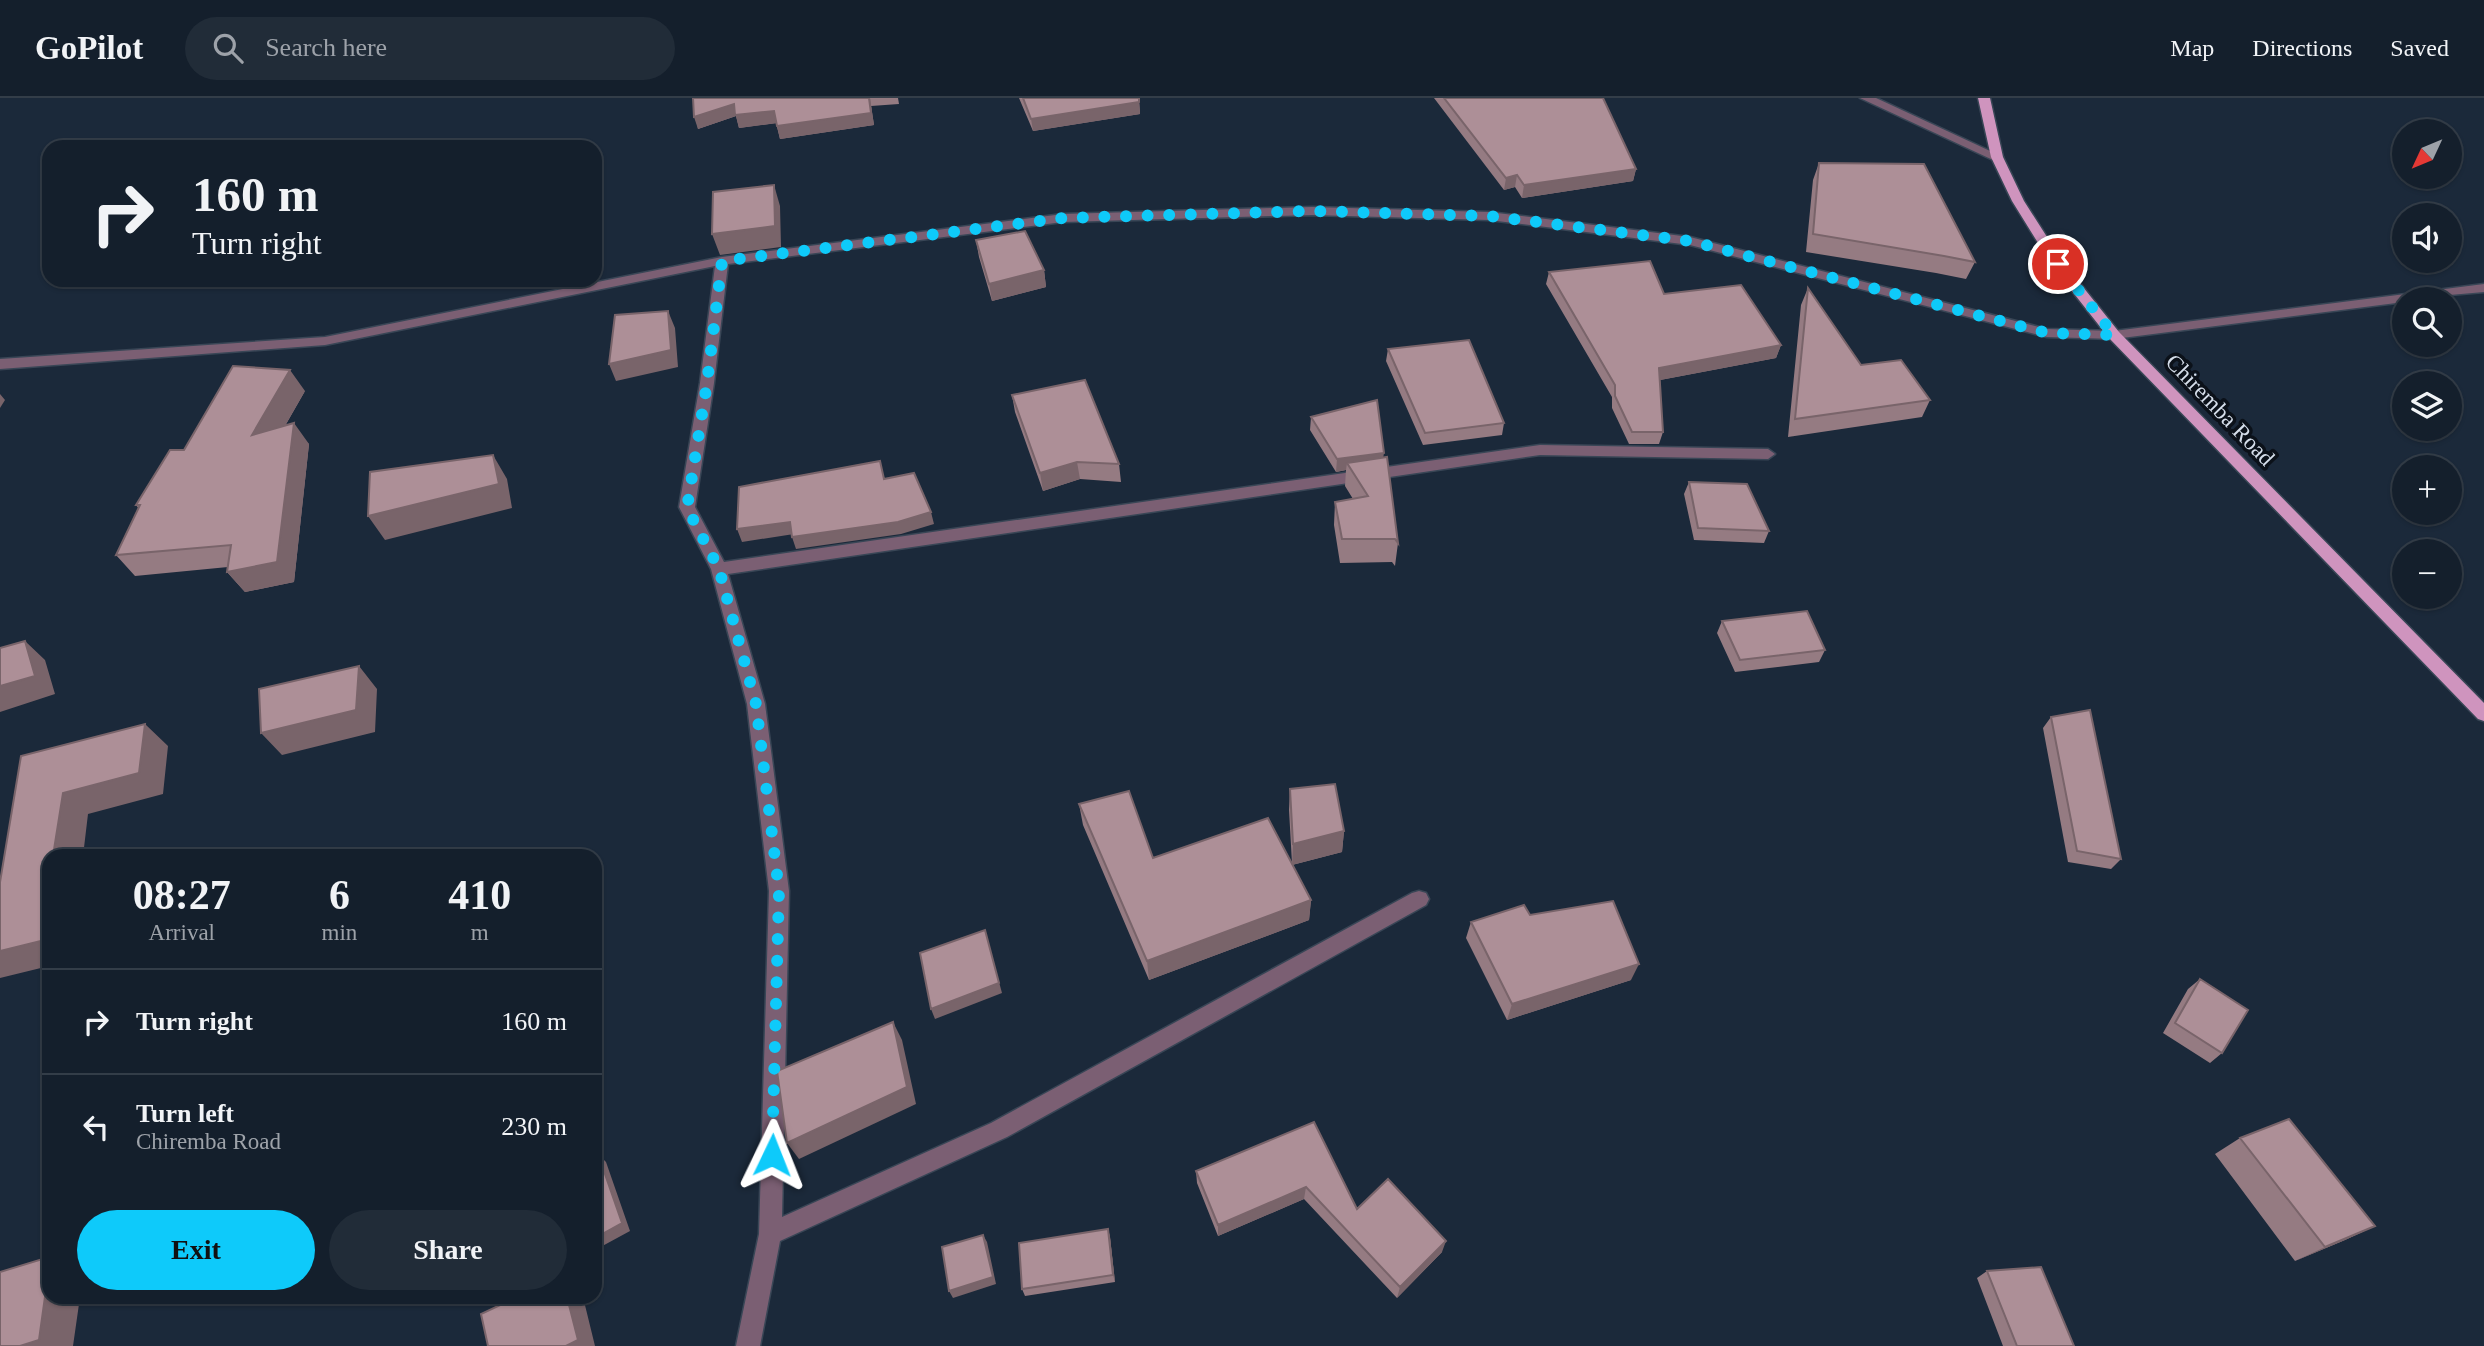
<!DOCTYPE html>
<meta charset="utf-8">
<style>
body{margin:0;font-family:"Times New Roman",serif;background:#212c38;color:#f1f3f6;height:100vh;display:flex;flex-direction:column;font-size:26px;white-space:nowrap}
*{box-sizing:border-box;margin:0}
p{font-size:23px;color:#9da2a9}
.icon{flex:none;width:38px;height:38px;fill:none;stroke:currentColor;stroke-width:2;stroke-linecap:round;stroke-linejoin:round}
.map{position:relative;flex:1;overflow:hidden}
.details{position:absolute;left:42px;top:751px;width:560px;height:455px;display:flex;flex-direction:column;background:#141f2c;border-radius:21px;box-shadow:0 2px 5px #0004,0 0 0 2px #333d48}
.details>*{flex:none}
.hud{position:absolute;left:42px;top:42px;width:560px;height:147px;border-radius:21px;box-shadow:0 2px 5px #0004,0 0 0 2px #333d48;background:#141f2c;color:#f1f3f6;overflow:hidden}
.needle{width:46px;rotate:226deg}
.fabs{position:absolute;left:2392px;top:21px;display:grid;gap:14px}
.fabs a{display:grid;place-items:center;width:70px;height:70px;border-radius:50%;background:#141f2c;box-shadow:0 2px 5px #0004,0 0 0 2px #333d48;font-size:35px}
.pin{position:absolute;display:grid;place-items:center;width:60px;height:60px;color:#fff;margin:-30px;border:4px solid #fff;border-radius:50%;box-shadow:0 2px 7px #0007}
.me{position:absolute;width:77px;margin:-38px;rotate:2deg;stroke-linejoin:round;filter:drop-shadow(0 0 5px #0008)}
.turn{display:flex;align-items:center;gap:24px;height:147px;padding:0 35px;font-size:32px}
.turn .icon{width:91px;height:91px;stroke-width:2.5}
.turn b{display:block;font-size:49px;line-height:60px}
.eta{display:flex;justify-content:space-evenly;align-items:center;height:119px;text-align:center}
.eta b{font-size:42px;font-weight:600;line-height:49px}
.cta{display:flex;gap:14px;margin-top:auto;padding:14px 35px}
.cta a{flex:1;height:80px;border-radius:42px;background:#0ecafa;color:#111;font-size:28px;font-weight:600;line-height:80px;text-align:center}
.cta a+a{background:#212c38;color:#f1f3f6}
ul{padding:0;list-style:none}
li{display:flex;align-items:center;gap:21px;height:105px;padding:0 35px;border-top:2px solid #333d48}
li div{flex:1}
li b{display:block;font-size:26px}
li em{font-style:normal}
header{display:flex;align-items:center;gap:42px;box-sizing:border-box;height:98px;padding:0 35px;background:#141f2c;border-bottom:2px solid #333d48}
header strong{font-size:33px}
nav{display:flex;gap:38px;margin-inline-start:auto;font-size:24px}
.search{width:490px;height:63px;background:#212c38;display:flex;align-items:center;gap:18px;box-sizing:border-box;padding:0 24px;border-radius:38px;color:#9da2a9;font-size:26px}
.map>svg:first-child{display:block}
</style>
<header>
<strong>GoPilot</strong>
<div class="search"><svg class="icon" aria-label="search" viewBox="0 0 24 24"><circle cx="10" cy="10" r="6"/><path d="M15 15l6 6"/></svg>Search here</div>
<nav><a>Map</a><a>Directions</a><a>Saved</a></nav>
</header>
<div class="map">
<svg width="2484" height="1248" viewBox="0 0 2484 1248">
<rect width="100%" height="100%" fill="#1b293a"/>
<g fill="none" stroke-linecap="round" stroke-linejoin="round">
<defs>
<path id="minor" d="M1860,0H1876L2003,59L1993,62Z
M1312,109L1489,114L1690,139L2047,231L2114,233L2484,186V194L2404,201V204L2114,241L2047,239L1690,147L1489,122L1312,117L1063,124L728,166L714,285L695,409L724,464L1540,347L1768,351L1775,356L1768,361L1540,357L728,476L765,606L789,793L782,1119L991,1025L1412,795L1419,793L1426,795L1429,801L1426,807L1007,1039L780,1143L760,1248H736L759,1136L769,793L747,606L711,471L679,409L700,285L715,168L325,247L0,271V261L325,239L722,159L1063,116Z"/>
<path id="major" d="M1978,0H1990L2003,59L2024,103L2063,164L2119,234L2484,605V623L2478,621L2109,240L2053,169L2012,103L1991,59Z"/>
</defs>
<use href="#minor" stroke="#394656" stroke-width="3"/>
<use href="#major" stroke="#394656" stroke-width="3"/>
<use href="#minor" fill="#7b5f73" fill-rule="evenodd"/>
<use href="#major" fill="#cf94be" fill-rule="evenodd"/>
</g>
<path fill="#957b82" d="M693,0H898L899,6L871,8L874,27L780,41L776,25L739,30L736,18L698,31Z
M1019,0H1139L1140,16L1033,33Z
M1434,0H1603L1636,71L1633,83L1522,100L1515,89L1504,92Z
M1819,65L1975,164L1966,181L1936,175L1806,154L1813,82Z
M976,142L1044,172L1046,189L992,203L979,159Z
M1549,174L1664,196L1781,247L1776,260L1660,282L1663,334L1659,346H1629L1612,310V299L1546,186Z
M1808,190L1861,267L1930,302L1922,319L1788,339L1801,207Z
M1388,251L1504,325L1502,337L1423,347L1386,263Z
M305,293L285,328L309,346L294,484L245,494L227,474L228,469L135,478L116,457L139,411L136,407L184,352Z
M1012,297L1119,366L1121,384L1080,381L1043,393L1015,314Z
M1311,319L1383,359L1398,445L1395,468L1392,464L1340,465L1334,427L1335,404L1353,401L1345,388L1346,372L1336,374L1310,332Z
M1689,384L1769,433L1764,445L1694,442L1684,396Z
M1722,523L1825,552L1819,564L1735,574L1717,535Z
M2051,619L2121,761L2111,771L2068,764L2043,630Z
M1290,691L1344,733L1342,754L1292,767L1311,802L1309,822L1149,882L1083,727L1079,706L1153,760L1292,765L1289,712Z
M1530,817L1631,882L1507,922L1466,840L1471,824Z
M2200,881L2222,955L2210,965L2163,935L2188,891Z
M1314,1024L1357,1111L1442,1154L1397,1200L1304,1101L1218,1138L1197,1085L1196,1073Z
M2240,1040L2375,1128L2345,1142L2295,1163L2215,1056Z
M1108,1131L1110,1139L1115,1184L1025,1198L1022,1191Z
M1987,1173L2074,1248H2003L1977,1180Z"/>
<path fill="#79646a" d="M870,0L874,27L780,41L777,28Z
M1139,4L1140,16L1033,33L1031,21Z
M734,6L774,13L778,25L739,30L736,18L698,31L694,19Z
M1636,71L1633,83L1522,100L1524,87Z
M1517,77L1515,89L1504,92L1506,80Z
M774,87L780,108L781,149L720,157L712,136Z
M1044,172L1046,189L992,203L989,186Z
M668,213L675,230L678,269L616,283L609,266Z
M1781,247L1776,260L1655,283L1659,270Z
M290,272L305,293L267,359L252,337Z
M0,296L5,302L0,310Z
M294,325L309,346L294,484L245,494L227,474Z
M1384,355L1382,367L1347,365L1346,372L1336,374L1337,361Z
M493,357L507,381L512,410L385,442L368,418Z
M1077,364L1080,381L1043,393L1040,375Z
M931,414L934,426L901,436L796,451L792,439Z
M790,424L794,436L742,444L737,431Z
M25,543L45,562L55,596L0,614V588Z
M359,568L377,591L375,634L282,657L261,635Z
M145,626L168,648L163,696L88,716L83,758H53L63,695Z
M1344,733L1342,754L1292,767L1293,746Z
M1311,802L1309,822L1149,882L1147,863Z
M985,832L1002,895L935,921L931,911Z
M49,841V868L0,880V853Z
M1639,866L1631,882L1507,922L1512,906Z
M893,924L902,942L916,1006L799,1061L787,1045Z
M598,1056L606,1064L630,1133L595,1152Z
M1306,1089L1304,1101L1218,1138V1127Z
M2375,1128L2345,1142L2295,1163L2325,1149Z
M1108,1131L1110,1139L1115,1184L1113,1177Z
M983,1137L987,1144L996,1186L953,1200L949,1193Z
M1446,1143L1442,1154L1397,1200L1400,1189Z
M49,1170V1199H80L73,1248H20Z
M567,1199H583L595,1248H566Z"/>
<path fill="#ad8f97" stroke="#79646a" stroke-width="2" d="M693,0H869L871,15L777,28L774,13L735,17L734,6L694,19Z
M1023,0H1139V4L1031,21Z
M1444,0H1603L1636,71L1524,87L1517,77L1506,80Z
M1819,65L1924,66L1975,164L1944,158L1813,136Z
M774,87L775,128L712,136L713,94Z
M1025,133L1044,172L989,186L976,142Z
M1650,163L1664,196L1741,187L1781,247L1659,270L1663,334H1632L1615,298V287L1549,174Z
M1808,190L1861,267L1901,262L1930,302L1795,321Z
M668,213L671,252L609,266L615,217Z
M1469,242L1504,325L1425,335L1388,251Z
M233,268L290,272L252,337L294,325L277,464L227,474L231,447L116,457L140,407H136L170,352H184Z
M1085,282L1119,366L1077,364L1040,375L1012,297Z
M1377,302L1384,355L1337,361L1311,319Z
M493,357L499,386L368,418L370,374Z
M1387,359L1398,445L1395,441H1342L1335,404L1368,398L1347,365Z
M880,363L884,381L914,375L931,414L898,424L792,439L790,424L737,431L739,389Z
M1689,384L1747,386L1769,433L1698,430Z
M1807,513L1825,552L1740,562L1722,523Z
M25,543L35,578L0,588V550Z
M359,568L356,612L261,635L259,591Z
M2090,612L2121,761L2077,753L2051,619Z
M145,626L139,675L63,695L53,758H49V841L0,853V784L21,658Z
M1335,686L1344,733L1293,746L1290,691Z
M1129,693L1153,760L1268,720L1311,802L1147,863L1079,706Z
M1613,803L1639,866L1512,906L1471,824L1524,807L1530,817Z
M985,832L999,885L931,911L920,855Z
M2200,881L2248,912L2222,955L2175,925Z
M893,924L907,989L787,1045L777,973Z
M2289,1021L2375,1128L2325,1149L2240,1040Z
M1314,1024L1357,1111L1388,1081L1446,1143L1400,1189L1306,1089L1218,1127L1196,1073Z
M598,1056L622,1125L595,1140V1057Z
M1108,1131L1113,1177L1022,1191L1019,1145Z
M983,1137L993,1179L949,1193L942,1149Z
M49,1159V1170L39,1242L20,1248H0V1174Z
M2041,1169L2074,1248H2017L1987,1173Z
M517,1199H567L578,1242L566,1248H488L481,1216Z"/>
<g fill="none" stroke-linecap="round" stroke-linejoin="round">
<path stroke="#0ecafa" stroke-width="12" stroke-dasharray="0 21.6" d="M772,1057L779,793L756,606L719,471L687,410L707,285L722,163L1063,120L1312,113L1489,118L1690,143L2047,235L2114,237L2058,166"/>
</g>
<g text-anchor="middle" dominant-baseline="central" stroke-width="7" stroke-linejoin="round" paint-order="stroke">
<g font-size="23" fill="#d5deea" stroke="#0b1119">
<text transform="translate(2220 312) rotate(46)">Chiremba Road</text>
</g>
</g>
</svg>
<div class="fabs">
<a><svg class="needle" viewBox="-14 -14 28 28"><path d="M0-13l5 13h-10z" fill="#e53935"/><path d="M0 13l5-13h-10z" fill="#9da2a9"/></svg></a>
<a><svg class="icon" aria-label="sound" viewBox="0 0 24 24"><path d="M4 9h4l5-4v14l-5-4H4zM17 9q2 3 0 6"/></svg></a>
<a><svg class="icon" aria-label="search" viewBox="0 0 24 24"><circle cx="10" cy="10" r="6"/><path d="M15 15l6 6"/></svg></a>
<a><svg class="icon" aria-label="layers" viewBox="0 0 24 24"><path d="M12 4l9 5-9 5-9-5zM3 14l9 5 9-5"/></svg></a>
<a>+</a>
<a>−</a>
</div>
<div class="pin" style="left:2058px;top:166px;background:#d93025"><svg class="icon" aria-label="arrive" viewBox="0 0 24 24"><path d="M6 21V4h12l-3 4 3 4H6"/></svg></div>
<svg class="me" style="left:772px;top:1057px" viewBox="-20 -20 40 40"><path d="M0-17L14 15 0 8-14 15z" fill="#0ecafa" stroke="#fff" stroke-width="4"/></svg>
<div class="hud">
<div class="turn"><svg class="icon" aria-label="right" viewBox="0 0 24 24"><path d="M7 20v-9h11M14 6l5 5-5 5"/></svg><div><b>160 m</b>Turn right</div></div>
</div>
<section class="details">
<div class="eta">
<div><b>08:27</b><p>Arrival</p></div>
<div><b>6</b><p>min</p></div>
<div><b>410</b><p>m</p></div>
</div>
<ul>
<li><svg class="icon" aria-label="right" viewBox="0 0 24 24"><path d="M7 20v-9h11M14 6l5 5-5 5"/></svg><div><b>Turn right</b></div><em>160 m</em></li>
<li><svg class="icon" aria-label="left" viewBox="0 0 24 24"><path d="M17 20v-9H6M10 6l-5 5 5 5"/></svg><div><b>Turn left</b><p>Chiremba Road</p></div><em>230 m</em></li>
</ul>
<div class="cta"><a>Exit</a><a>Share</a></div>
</section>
</div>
